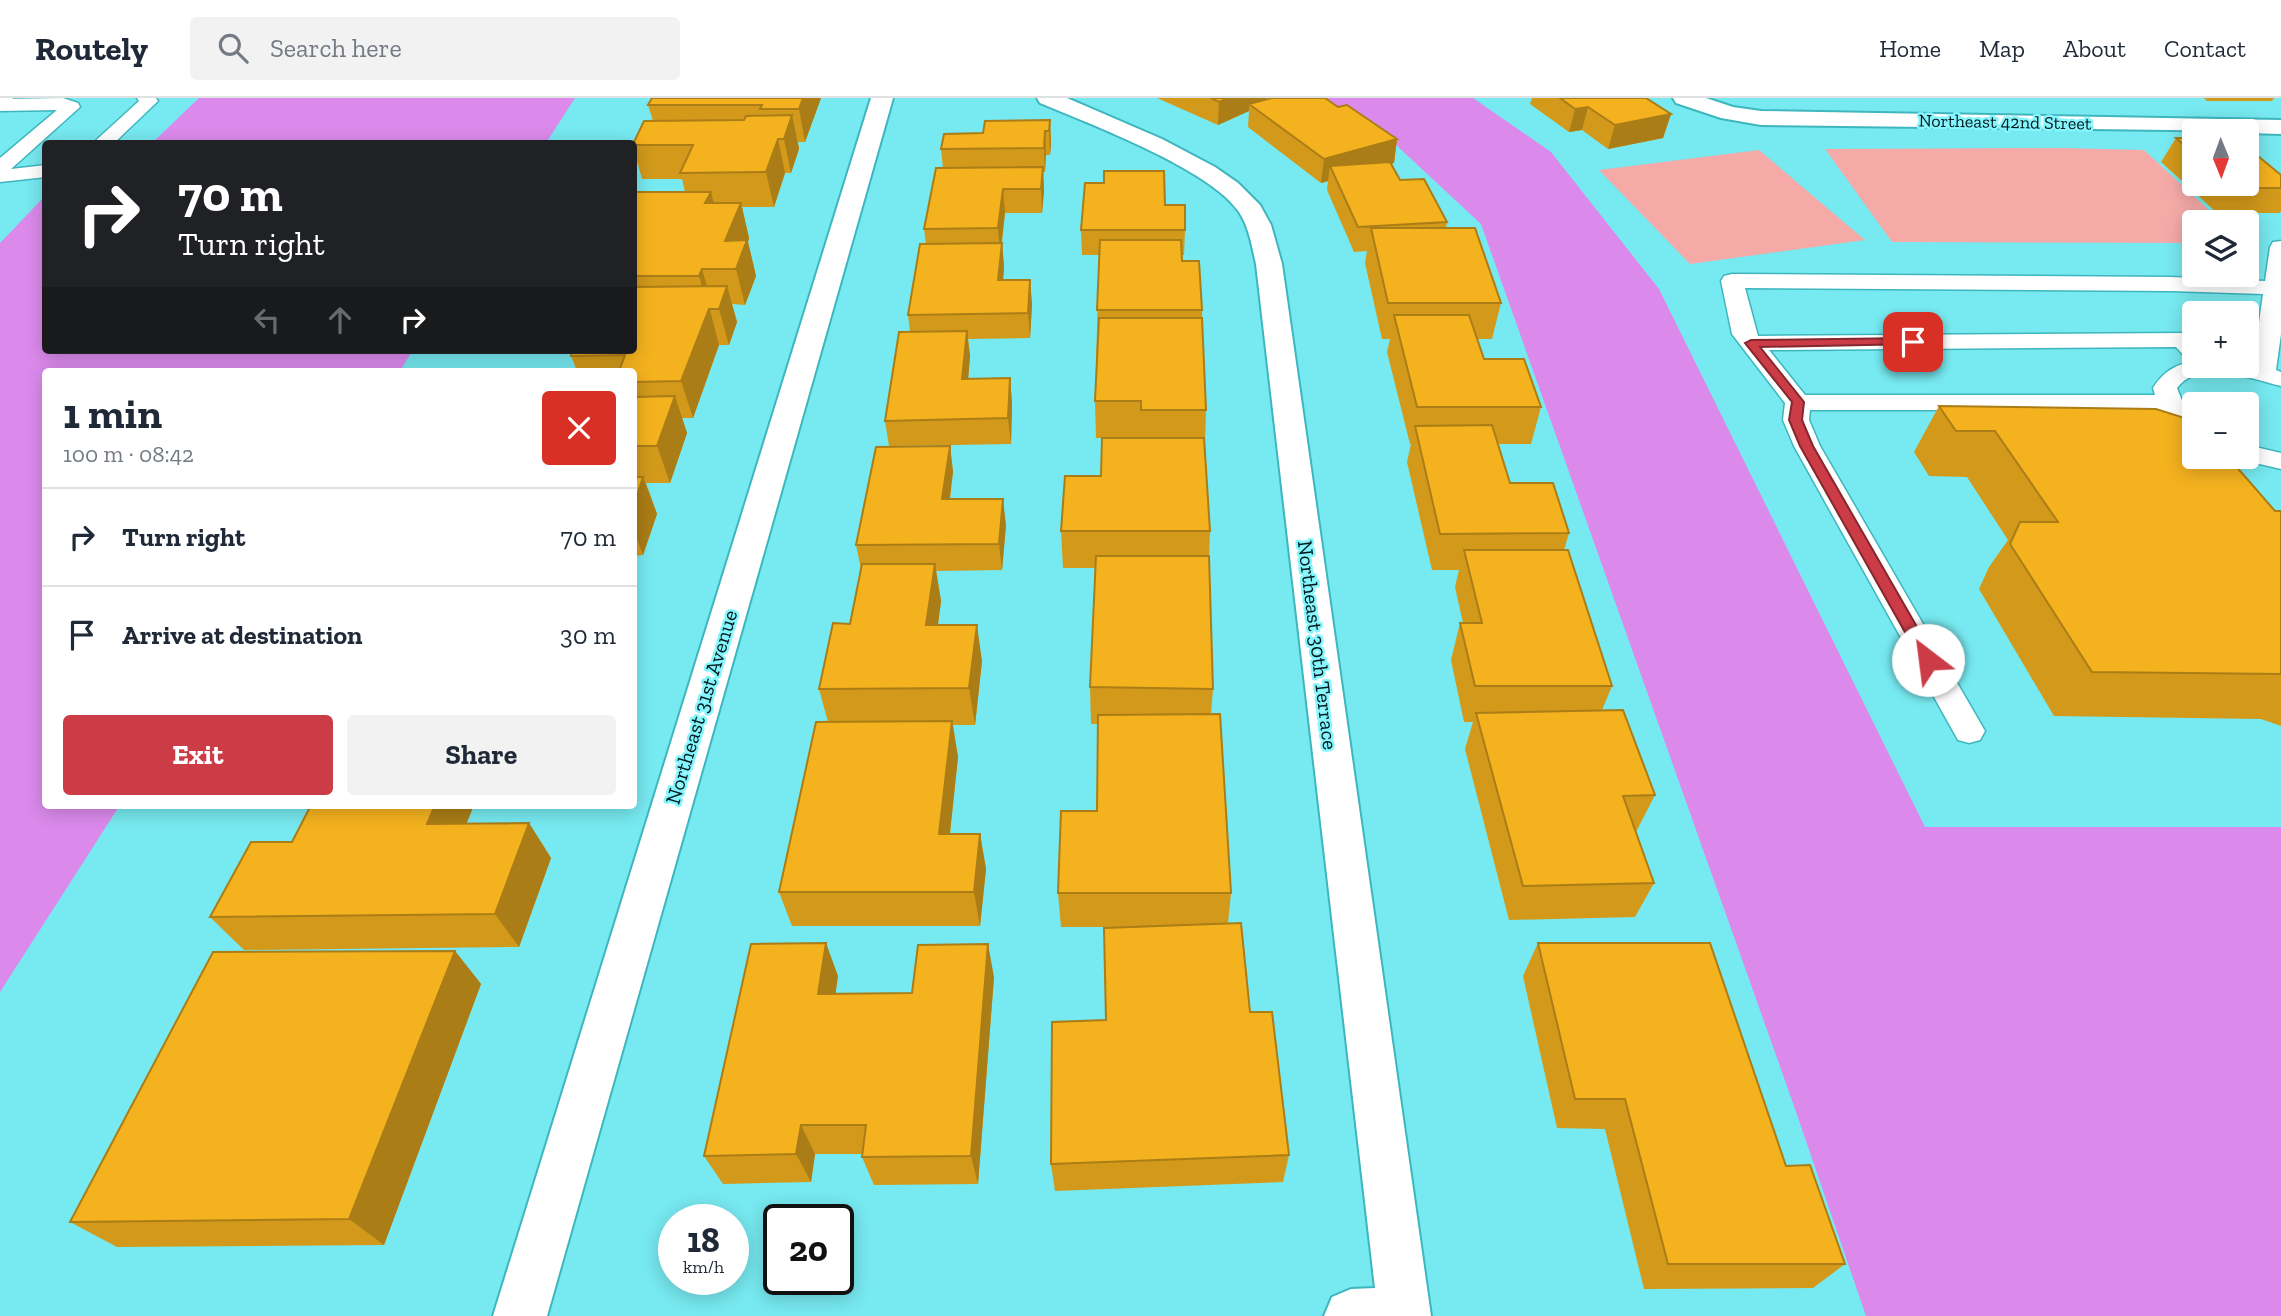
<!DOCTYPE html>
<meta charset="utf-8">
<style>
body{margin:0;font-family:"Zilla Slab",serif;background:#f2f2f3;color:#1f2937;height:100vh;display:flex;flex-direction:column;font-size:26px;white-space:nowrap}
*{box-sizing:border-box;margin:0}
p{font-size:23px;color:#747a83}
.icon{flex:none;width:38px;height:38px;fill:none;stroke:currentColor;stroke-width:2;stroke-linecap:round;stroke-linejoin:round}
.map{position:relative;flex:1;overflow:hidden}
.panel{position:absolute;left:42px;top:270px;width:595px;height:441px;display:flex;flex-direction:column;background:#fff;border-radius:7px;box-shadow:0 4px 18px #0003}
.panel>*{flex:none}
.guide{position:absolute;left:42px;top:42px;width:595px;height:214px;border-radius:7px;box-shadow:0 4px 18px #0003;background:#202124;color:#fff;overflow:hidden}
.needle{width:46px;rotate:179deg}
.controls{position:absolute;left:2182px;top:21px;display:grid;gap:14px}
.controls a{display:grid;place-items:center;width:77px;height:77px;border-radius:7px;background:#fff;box-shadow:0 4px 18px #0003;font-size:35px}
.speed{position:absolute;left:658px;top:1106px;display:flex;gap:14px;font-size:35px;font-weight:700;text-align:center}
.speed>*{display:grid;place-content:center;width:91px;height:91px;border-radius:50%;background:#fff;box-shadow:0 4px 18px #0003;line-height:1}
.speed small{font-size:18px;font-weight:400}
.speed .limit{border:4px solid #111;border-radius:10px;background:#fff;color:#111}
.pin{position:absolute;display:grid;place-items:center;width:60px;height:60px;color:#fff;margin:-30px;border-radius:14px;box-shadow:0 4px 10px #0006}
.me{position:absolute;width:77px;margin:-38px;rotate:330deg;stroke-linejoin:round;filter:drop-shadow(0 0 5px #0008)}
.turn{display:flex;align-items:center;gap:24px;height:147px;padding:0 21px;font-size:32px}
.turn .icon{width:91px;height:91px;stroke-width:2.5}
.turn b{display:block;font-size:49px;line-height:60px}
.lanes{display:flex;align-items:center;height:66px;padding:0 21px;background:#0003;justify-content:center;gap:35px;direction:ltr}
.lanes .off{opacity:.35}
.round{display:grid;place-items:center;flex:none;width:74px;height:74px;border-radius:7px;background:#f2f2f3}
.overview{display:flex;align-items:center;justify-content:space-between;height:119px;padding:0 21px}
h1{font-size:42px;font-weight:800;line-height:52px}
.cta{display:flex;gap:14px;margin-top:auto;padding:14px 21px}
.cta a{flex:1;height:80px;border-radius:7px;background:#cc3c47;color:#fff;font-size:28px;font-weight:800;line-height:80px;text-align:center}
.cta a+a{background:#f2f2f3;color:#1f2937}
ul{padding:0;list-style:none}
li{display:flex;align-items:center;gap:21px;height:98px;padding:0 21px;border-top:2px solid #e0e1e3}
li div{flex:1}
li b{display:block;font-size:26px}
li em{font-style:normal}
header{display:flex;align-items:center;gap:42px;box-sizing:border-box;height:98px;padding:0 35px;background:#fff;border-bottom:2px solid #e0e1e3}
header strong{font-size:33px}
nav{display:flex;gap:38px;margin-inline-start:auto;font-size:24px}
.search{width:490px;height:63px;background:#f2f2f3;display:flex;align-items:center;gap:18px;box-sizing:border-box;padding:0 24px;border-radius:7px;color:#747a83;font-size:26px}
.map>svg:first-child{display:block}
</style>
<header>
<strong>Routely</strong>
<div class="search"><svg class="icon" aria-label="search" viewBox="0 0 24 24"><circle cx="10" cy="10" r="6"/><path d="M15 15l6 6"/></svg>Search here</div>
<nav><a>Home</a><a>Map</a><a>About</a><a>Contact</a></nav>
</header>
<div class="map">
<svg width="2281" height="1218" viewBox="0 0 2281 1218">
<rect width="100%" height="100%" fill="#77e9f0"/>
<path fill="#f5aaa8" d="M2062,50L2144,52L2222,124H2194V145L1892,144L1825,51Z
M1759,52L1865,142L1690,166L1599,72Z"/>
<path fill="#db8aec" d="M199,0H575L546,45H152Z
M1306,0H1473L1551,54L1659,191L1925,729H2281V1218H1866L1794,1008L1481,126L1381,33Z
M45,98L46,252H413L400,273H46V707H120L0,894V145Z"/>
<g fill="none" stroke-linecap="round" stroke-linejoin="round">
<defs>
<path id="service" d="M63,0L78,5L80,9L11,71L46,67V79L0,84V60L57,12L0,13V1Z
M137,0H156L158,3L113,46H92L139,3Z
M2281,143V236L2276,272L2281,274V288C2251,281 2200,260 2177,290L2184,308L2194,318V338L2180,331L2162,312H1810L1809,322L1820,348L1985,633L1980,642L1969,645L1958,642L1794,348L1783,322L1785,305L1732,236L1721,183L1724,178L1732,176L2171,179L2265,183L2270,149L2273,144ZM1745,190L2171,193L2263,196L2253,267L2194,268V263C2175,267 2164,273 2153,290L2155,297H1805L1769,252L2176,249L2186,260L2194,262V241L2182,235L1758,238Z
M2247,347L2281,355V371L2238,361L2236,359H2247Z"/>
<path id="minor" d="M871,0H893L547,1218H493Z
M1037,0H1067L1162,41L1215,69L1238,85L1260,107L1271,127L1282,166L1431,1218H1324L1332,1199L1351,1191L1375,1190L1256,166C1252,149 1249,129 1239,114C1210,71 1090,26 1040,5Z
M1673,0H1706L1733,9L1761,13L2281,22V36L2247,35V33L1761,27L1721,20L1676,5Z"/>
<path id="secondary" d="M0,0H13L8,7L0,9Z"/>
</defs>
<use href="#service" stroke="#3eb6bd" stroke-width="3"/>
<use href="#minor" stroke="#3eb6bd" stroke-width="4"/>
<use href="#secondary" stroke="#3eb6bd" stroke-width="4"/>
<use href="#service" fill="#fff" fill-rule="evenodd"/>
<use href="#minor" fill="#fff" fill-rule="evenodd"/>
<use href="#secondary" fill="#fff" fill-rule="evenodd"/>
</g>
<path fill="#d2991b" d="M821,0L805,44H798L799,51L791,75H785L774,109H742L749,140L748,144L756,178L745,207L732,206L737,224L729,247H719L693,320H682L687,335L670,385H646L657,416L643,457L634,458V273H577L571,258L634,252V94H685L682,81H642L634,52V46L653,23L648,7Z
M1157,0H1266V2L1338,9L1397,41L1394,65L1391,66L1400,82L1447,124L1446,130L1501,205L1492,241H1477L1484,261L1541,309L1531,346H1498L1510,385L1569,435L1564,452L1612,588L1602,612L1655,697L1637,732L1636,733L1654,785L1635,819L1509,822L1465,651L1473,624H1464L1451,562L1460,525H1463L1455,489L1459,472H1432L1407,364L1411,346H1410L1387,254L1390,241H1382L1365,165L1367,153L1354,154L1327,92L1328,83L1321,85L1248,29L1249,13L1218,27Z
M1532,0H1646L1671,16L1663,40L1608,51L1582,32L1569,34L1530,6Z
M2204,0H2274L2272,3H2207Z
M1050,22L1051,46L1050,57H1046L1045,74H1043L1044,93L1042,115H1005L1002,145L1004,169L1003,182H1030L1032,207L1030,240L968,241L970,258L968,281L1010,280L1012,306L1011,346L895,348H950L953,374L950,401L1006,427L1002,472L936,473L941,503L938,527L982,563L975,627H953L958,659L950,736H980L986,771L980,828H792L779,794L828,624L819,591L850,526L861,471L856,447L889,348L885,323L910,234L908,217L926,146L924,131L943,70L941,51L983,35Z
M2176,40H2194V86H2247L2281,77V113L2280,115H2217L2161,64Z
M1165,107L1185,132L1184,157H1182V163L1202,212L1206,312L1205,345L1210,433L1209,463L1213,591L1211,617L1231,795L1228,825L1250,914L1289,1057L1283,1084L1055,1093L1051,1066L1106,922L1122,829H1061L1058,795L1097,713L1098,626H1091L1090,589L1095,470H1063L1061,433L1101,378L1141,340H1096L1095,303L1099,157H1082L1081,132Z
M1939,308L2275,413H2281V628L2261,621L2054,618L1979,491L1989,469L2008,442L1967,379L1929,378L1914,354Z
M306,707H474L466,726L529,725L551,760L519,849L244,852L210,819L292,744L309,711Z
M1538,845L1786,1068L1845,1166L1813,1190L1644,1191L1605,1031L1557,1030L1523,878Z
M455,853L481,886L384,1147L117,1149L70,1124Z
M838,878L835,896L912,895L994,879L978,1086L874,1087L862,1059L863,1056H815L811,1084L723,1086L704,1058Z"/>
<path fill="#ab7d16" d="M803,0H821L805,44L799,11Z
M1228,0H1266V5L1249,6V13L1218,27L1219,4Z
M1588,9L1582,32L1569,34L1575,11Z
M1671,16L1663,40L1608,51L1615,27Z
M792,17L799,51L791,75L784,41Z
M1050,22L1051,46L1050,57L1049,33Z
M1045,33L1046,57L1045,74L1044,50Z
M778,41L785,75L774,109L766,74Z
M1397,41L1394,65L1336,81L1330,68L1328,83L1321,85L1324,61Z
M1043,69L1044,93L1042,115L1041,91Z
M1003,91L1005,115L1000,155L998,130Z
M711,94L720,129L705,105Z
M741,105L749,140L748,144L756,178L745,207L736,171L725,143Z
M1002,145L1004,169L1001,208L998,182Z
M702,171L712,206L710,212L719,247L693,320L681,283L709,212L699,178Z
M1030,182L1032,207L1030,240L1028,215Z
M727,188L737,224L729,247L719,211Z
M967,233L970,258L966,307L962,281Z
M1010,280L1012,306L1011,346L1008,320Z
M675,298L687,335L670,385L657,348Z
M950,348L953,374L946,428L942,401Z
M643,379L657,416L643,457L634,433V407Z
M1003,401L1006,427L1002,472L999,446Z
M935,466L941,503L933,563L926,527Z
M977,527L982,563L975,627L969,590Z
M952,623L958,659L946,771L939,736Z
M435,707H474L452,761L427,726Z
M529,725L551,760L519,849L495,816Z
M980,736L986,771L980,828L974,794Z
M826,845L838,878L831,927L818,896Z
M988,846L994,879L978,1086L971,1058Z
M455,853L481,886L384,1147L349,1121Z
M801,1027L815,1056L811,1084L796,1056Z"/>
<path fill="#f4b21f" stroke="#ab7d16" stroke-width="2" d="M652,0H803L799,11H760L762,7H648Z
M1211,0H1228L1219,4Z
M1272,0H1325L1338,9L1347,7L1397,41L1324,61L1249,6Z
M1560,0H1646L1671,16L1615,27L1588,9L1575,11Z
M792,17L784,41H778L766,74L680,75L693,47H634L633,46L644,23L744,22L746,18Z
M1050,22L1049,33H1045L1044,50L941,51L944,36L983,35L985,23Z
M2176,40H2194V56Z
M2247,49L2281,77V90H2234L2228,86H2247Z
M1390,64L1400,82L1424,81L1447,124L1358,129L1330,68Z
M1043,69L1041,91H1003L998,130L924,131L936,70Z
M1104,73H1164L1165,107H1185V132H1081L1085,85H1104Z
M634,94H711L705,105H741L725,143L747,142L736,171H702L699,178H634Z
M1371,130H1475L1501,205H1388Z
M1100,142H1181L1182,163H1199L1202,212H1097Z
M1002,145L998,182H1030L1028,215L908,217L920,146Z
M727,188L719,211H709L681,283L634,284V273H619L625,257L571,258L573,252H634V189Z
M1394,217H1469L1484,261H1524L1541,309H1417Z
M1099,220H1202L1206,312H1141V303H1095Z
M967,233L962,281L1010,280L1008,320L885,323L899,234Z
M675,298L657,348H634V299Z
M1939,308L2156,311L2194,323V359H2228L2275,413H2281V576L2092,574L2010,446L2020,424H2058L1995,333H1956Z
M1492,327L1510,385H1553L1569,435L1440,436L1415,328Z
M1102,340H1204L1210,433H1061L1065,378H1101Z
M950,348L942,401H1003L999,446L856,447L876,349Z
M634,379H643L634,407Z
M1464,452H1568L1612,588H1475L1460,525H1482Z
M1096,458H1209L1213,591L1090,589Z
M862,466H935L926,527H977L969,590L819,591L833,525L850,526Z
M1623,612L1655,697L1623,698L1654,785L1523,788L1476,615Z
M1220,616L1231,795H1058L1061,713H1097L1098,617Z
M952,623L939,736H980L974,794H779L816,624Z
M311,707H435L427,726L529,725L495,816L210,819L251,744H292Z
M1241,825L1250,914H1272L1289,1057L1051,1066L1052,924L1106,922L1104,830Z
M826,845L818,896L912,895L918,847L988,846L971,1058L862,1059L866,1027H801L796,1056L704,1058L751,846Z
M1538,845H1710L1786,1068L1810,1067L1845,1166H1668L1625,1001H1575Z
M455,853L349,1121L70,1124L213,854Z"/>
<path fill="#cc3c47" stroke="#85272e" stroke-width="2" d="M1913,240L1919,244L1917,246L1760,249L1804,304L1802,322L1813,348L1936,562L1928,567L1923,566L1800,348L1789,322L1792,304L1745,245L1751,242Z"/>
<g text-anchor="middle" dominant-baseline="central" stroke-width="5" stroke-linejoin="round" paint-order="stroke">
<g font-size="18" fill="#021a1c" stroke="#85f6fd">
<text transform="translate(2005 24) rotate(1)">Northeast 42nd Street</text>
</g>
<g font-size="21" fill="#021a1c" stroke="#85f6fd">
<text transform="translate(1318 547) rotate(83)">Northeast 30th Terrace</text>
<text transform="translate(701 609) rotate(-73)">Northeast 31st Avenue</text>
</g>
</g>
</svg>
<div class="controls">
<a><svg class="needle" viewBox="-14 -14 28 28"><path d="M0-13l5 13h-10z" fill="#e53935"/><path d="M0 13l5-13h-10z" fill="#747a83"/></svg></a>
<a><svg class="icon" aria-label="layers" viewBox="0 0 24 24"><path d="M12 4l9 5-9 5-9-5zM3 14l9 5 9-5"/></svg></a>
<a>+</a>
<a>−</a>
</div>
<div class="speed"><div>18<small>km/h</small></div><div class="limit">20</div></div>
<div class="pin" style="left:1913px;top:244px;background:#d93025"><svg class="icon" aria-label="arrive" viewBox="0 0 24 24"><path d="M6 21V4h12l-3 4 3 4H6"/></svg></div>
<svg class="me" style="left:1928px;top:562px" viewBox="-20 -20 40 40"><circle r="19" fill="#fff"/><path d="M0-13L10 11 0 6-10 11z" fill="#cc3c47"/></svg>
<div class="guide">
<div class="turn"><svg class="icon" aria-label="right" viewBox="0 0 24 24"><path d="M7 20v-9h11M14 6l5 5-5 5"/></svg><div><b>70 m</b>Turn right</div></div>
<div class="lanes"><svg class="icon off" aria-label="left" viewBox="0 0 24 24"><path d="M17 20v-9H6M10 6l-5 5 5 5"/></svg><svg class="icon off" aria-label="ahead" viewBox="0 0 24 24"><path d="M12 20V5M6 11l6-6 6 6"/></svg><svg class="icon" aria-label="right" viewBox="0 0 24 24"><path d="M7 20v-9h11M14 6l5 5-5 5"/></svg></div>
</div>
<section class="panel">
<div class="overview"><div><h1>1 min</h1><p>100 m · 08:42</p></div><a class="round" style="background:#d93025;color:#fff"><svg class="icon" aria-label="close" viewBox="0 0 24 24"><path d="M6 6l12 12M18 6L6 18"/></svg></a></div>
<ul>
<li><svg class="icon" aria-label="right" viewBox="0 0 24 24"><path d="M7 20v-9h11M14 6l5 5-5 5"/></svg><div><b>Turn right</b></div><em>70 m</em></li>
<li><svg class="icon" aria-label="arrive" viewBox="0 0 24 24"><path d="M6 21V4h12l-3 4 3 4H6"/></svg><div><b>Arrive at destination</b></div><em>30 m</em></li>
</ul>
<div class="cta"><a>Exit</a><a>Share</a></div>
</section>
</div>
